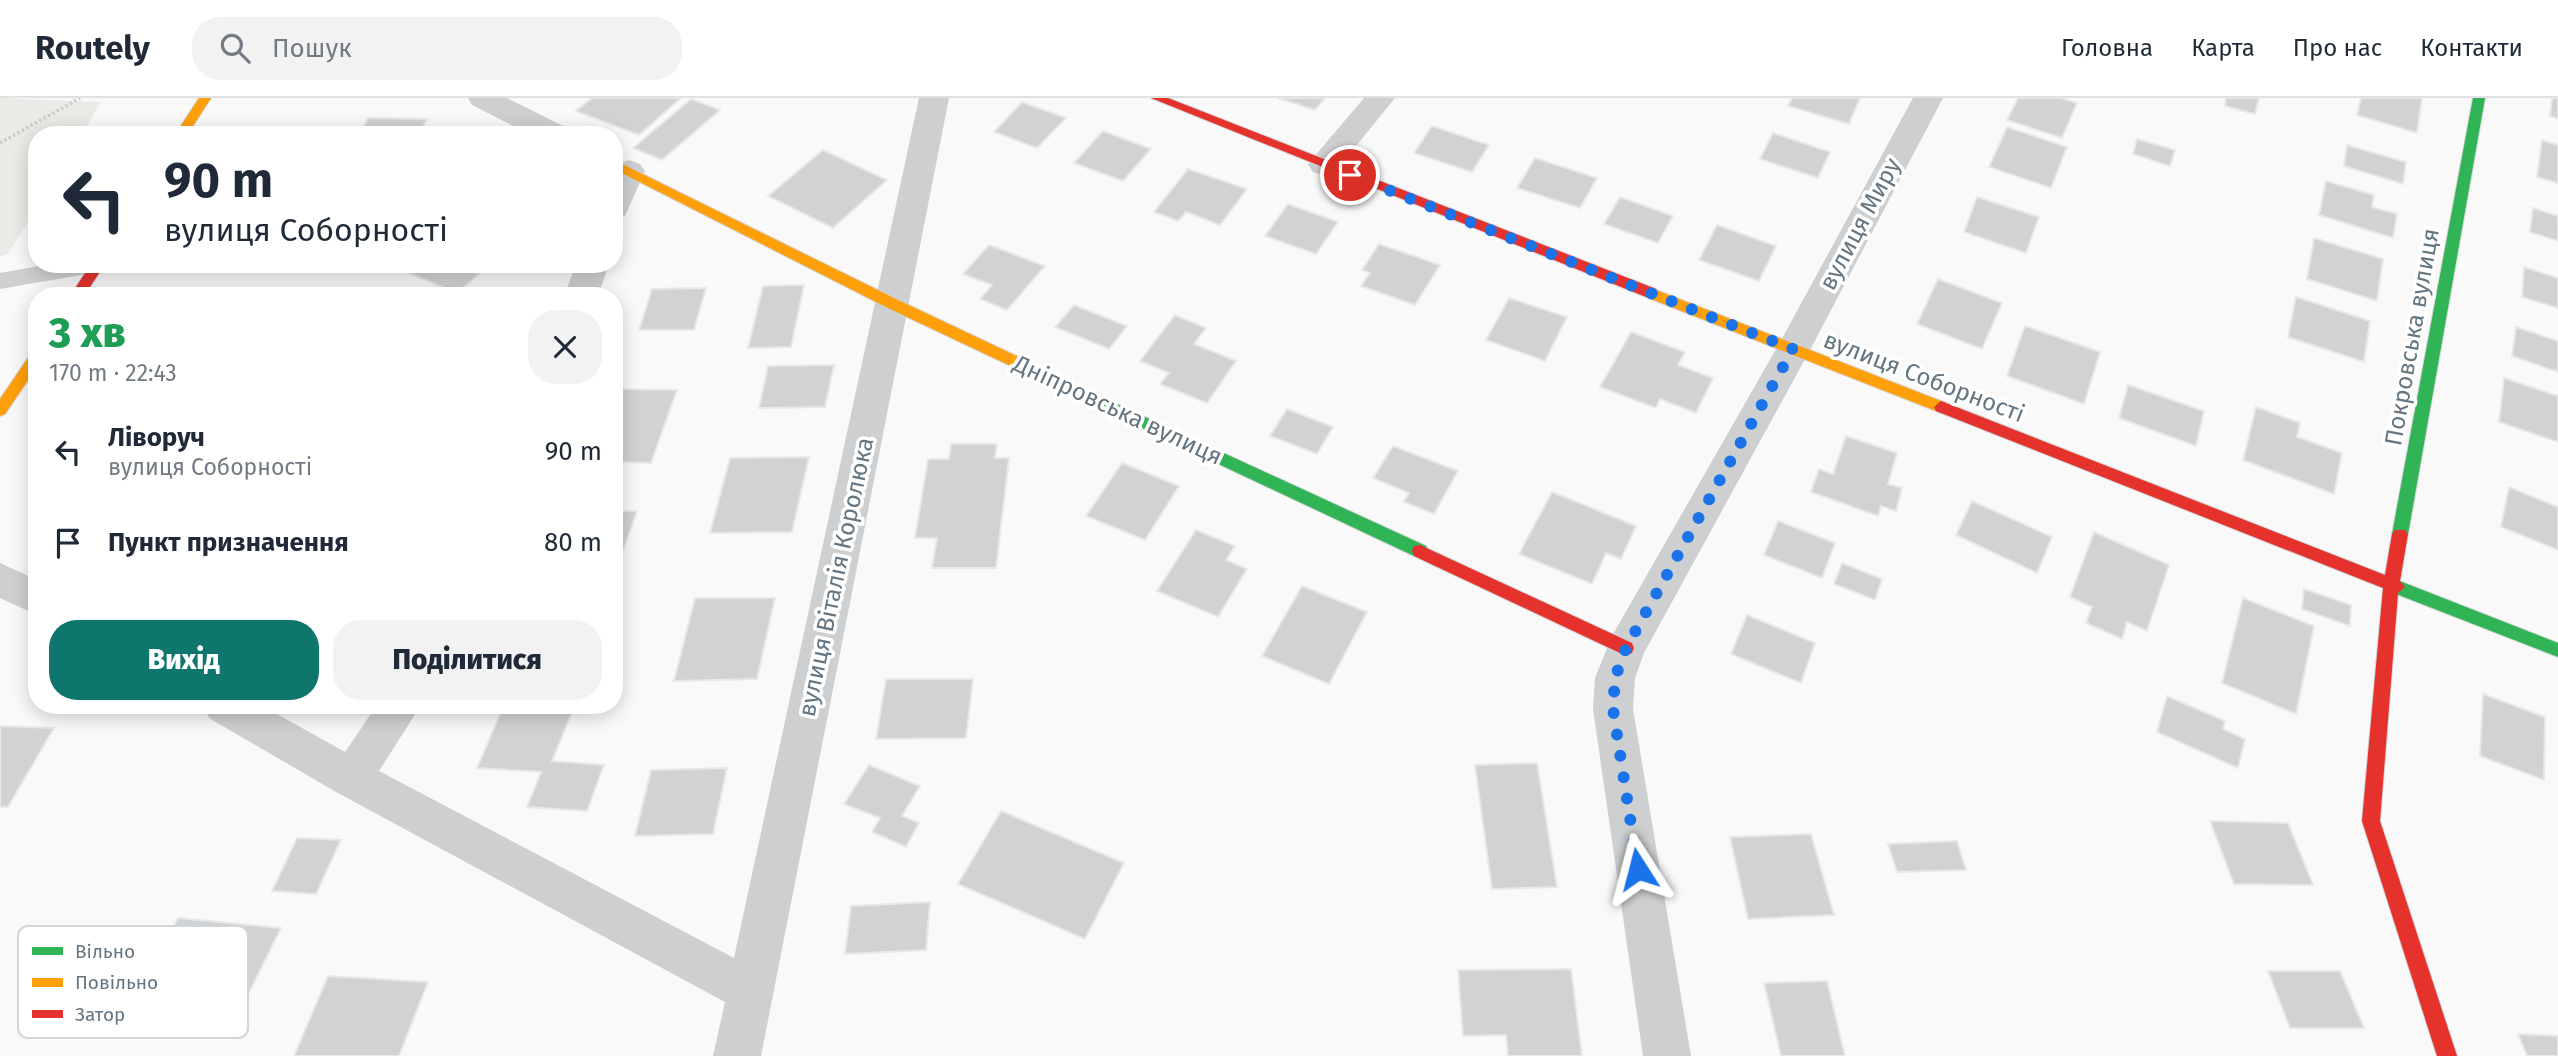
<!DOCTYPE html>
<html lang="uk">
<meta charset="utf-8">
<style>
body{margin:0;font-family:"Fira Sans",sans-serif;background:#f2f2f3;color:#1f2937;height:100vh;display:flex;flex-direction:column;font-size:26px;white-space:nowrap}
*{box-sizing:border-box;margin:0}
p{font-size:23px;color:#747a83}
.icon{flex:none;width:38px;height:38px;fill:none;stroke:currentColor;stroke-width:2;stroke-linecap:round;stroke-linejoin:round}
.map{position:relative;flex:1;overflow:hidden}
.side{position:absolute;left:28px;top:189px;width:595px;height:427px;display:flex;flex-direction:column;background:#fff;border-radius:28px;box-shadow:0 4px 18px #0003}
.side>*{flex:none}
.banner{position:absolute;left:28px;top:28px;width:595px;height:147px;border-radius:28px;box-shadow:0 4px 18px #0003;background:#fff;color:#1f2937;overflow:hidden}
.pin{position:absolute;display:grid;place-items:center;width:60px;height:60px;color:#fff;margin:-30px;border:4px solid #fff;border-radius:50%;box-shadow:0 2px 7px #0007}
.me{position:absolute;width:77px;margin:-38px;rotate:351deg;stroke-linejoin:round;filter:drop-shadow(0 0 5px #0008)}
.turn{display:flex;align-items:center;gap:24px;height:147px;padding:0 21px;font-size:32px}
.turn .icon{width:91px;height:91px;stroke-width:2.5}
.turn b{display:block;font-size:49px;line-height:60px}
.round{display:grid;place-items:center;flex:none;width:74px;height:74px;border-radius:28px;background:#f2f2f3}
.head{display:flex;align-items:center;justify-content:space-between;height:119px;padding:0 21px}
h1{font-size:42px;font-weight:800;line-height:52px;color:#1e9e55}
.cta{display:flex;gap:14px;margin-top:auto;padding:14px 21px}
.cta a{flex:1;height:80px;border-radius:28px;background:#0f766e;color:#fff;font-size:28px;font-weight:800;line-height:80px;text-align:center}
.cta a+a{background:#f2f2f3;color:#1f2937}
ul{padding:0;list-style:none}
li{display:flex;align-items:center;gap:21px;height:91px;padding:0 21px}
li div{flex:1}
li b{display:block;font-size:26px}
li em{font-style:normal}
header{display:flex;align-items:center;gap:42px;box-sizing:border-box;height:98px;padding:0 35px;background:#fff;border-bottom:2px solid #e0e1e3}
header strong{font-size:33px}
nav{display:flex;gap:38px;margin-inline-start:auto;font-size:24px}
.search{width:490px;height:63px;background:#f2f2f3;display:flex;align-items:center;gap:18px;box-sizing:border-box;padding:0 24px;border-radius:28px;color:#747a83;font-size:26px}
.map>svg:first-child{display:block}
</style>
<header>
<strong>Routely</strong>
<div class="search"><svg class="icon" aria-label="search" viewBox="0 0 24 24"><circle cx="10" cy="10" r="6"/><path d="M15 15l6 6"/></svg>Пошук</div>
<nav><a>Головна</a><a>Карта</a><a>Про нас</a><a>Контакти</a></nav>
</header>
<div class="map">
<svg width="2558" height="958" viewBox="0 0 2558 958">
<rect width="100%" height="100%" fill="#f9f9f9"/>
<path fill="#e8ebe6" d="M0,0L101,4L81,37H37V109L8,156L0,158Z"/>
<path fill="#d0d2d3" stroke="#e8e8e8" stroke-width="2" d="M592,0H681L639,37L576,13Z
M1278,0H1325L1315,12Z
M1792,0H1860L1849,26L1788,8Z
M2018,0H2061L2077,5L2062,40L2007,22Z
M2226,0H2259L2255,16L2225,8Z
M2361,0H2422L2417,35L2357,17Z
M2552,0H2558V21L2550,18Z
M691,1L720,12L662,62L633,50Z
M1022,4L1066,20L1037,50L994,34Z
M368,20L427,21L419,37H359Z
M1432,28L1489,47L1472,74L1414,55Z
M2007,29L2067,49L2051,90L1989,69Z
M1103,33L1151,51L1123,83L1074,65Z
M1773,35L1830,54L1818,80L1760,61Z
M2137,41L2175,52L2170,68L2133,56Z
M2542,42L2558,47V85L2537,79Z
M2347,47L2406,64L2403,86L2344,68Z
M823,52L887,82L833,130L768,98Z
M1535,60L1597,80L1580,110L1517,90Z
M1188,71L1247,91L1220,127L1186,114L1178,123L1154,114Z
M2326,83L2374,97L2372,109L2397,116L2393,140L2319,117Z
M1620,99L1673,118L1658,145L1604,126Z
M1977,99L2039,119L2026,155L1964,134Z
M1288,106L1338,124L1316,156L1265,138Z
M2533,110L2558,118V143L2530,134Z
M1717,127L1776,148L1759,183L1699,162Z
M2314,140L2383,161L2377,203L2307,181Z
M1379,146L1440,167L1415,207L1361,188L1370,175L1362,172Z
M989,147L1045,168L1007,212L980,201L992,187L963,176Z
M415,166H455L479,176L457,195L406,174Z
M2524,169L2558,180V210L2522,199Z
M1938,181L2002,205L1982,251L1917,226Z
M804,187L791,249L748,250L763,188Z
M706,190L694,232H639L652,191Z
M2296,199L2370,223L2364,264L2288,239Z
M1509,200L1567,219L1545,263L1486,242Z
M1074,207L1127,228L1109,251L1055,229Z
M1175,217L1206,230L1194,246L1236,263L1207,305L1160,286L1169,275L1140,263Z
M2025,228L2100,254L2084,306L2007,278Z
M2516,229L2558,243V274L2512,258Z
M1631,234L1685,254L1678,267L1713,280L1696,315L1660,301L1656,310L1600,289Z
M834,267L825,309L759,310L768,268Z
M2504,280L2558,298V344L2499,324Z
M2128,287L2204,313L2196,348L2119,320Z
M614,291L677,292L651,365L617,364L622,350H614Z
M2256,309L2300,325L2297,339L2342,355L2334,396L2243,362Z
M1287,311L1333,329L1317,356L1270,338Z
M1846,338L1897,355L1888,386L1902,390L1896,413L1881,408L1878,418L1811,394L1819,371L1833,376Z
M951,346H997L995,360H1009L996,470H932L937,440H915L928,361H949Z
M1393,348L1458,373L1434,416L1404,404L1409,395L1373,380Z
M809,359L792,434L710,435L730,360Z
M1122,365L1179,388L1145,442L1086,418Z
M2509,389L2558,409V452L2501,429Z
M1552,394L1636,428L1621,461L1606,455L1592,486L1519,456Z
M1972,403L2052,439L2037,475L1956,437Z
M614,413H637L615,476H614Z
M1778,423L1835,445L1822,480L1764,457Z
M1196,432L1235,448L1226,462L1247,471L1218,519L1157,493Z
M2094,434L2169,467L2147,533L2127,524L2122,541L2086,525L2092,509L2070,499Z
M1842,465L1882,481L1875,502L1834,486Z
M1302,488L1367,514L1329,586L1262,558Z
M2304,491L2351,507L2350,528L2302,511Z
M695,500H775L757,581L674,583Z
M2243,500L2314,528L2296,616L2222,585Z
M1747,517L1815,545L1801,585L1731,556Z
M886,581H973L966,640L876,641Z
M2483,596L2545,619L2544,682L2480,658Z
M2167,598L2225,623L2223,631L2245,641L2238,670L2157,634Z
M504,607H575L552,663L604,667L587,713L527,709L541,674L477,670Z
M0,628L54,630L8,709H0Z
M1537,665L1557,789L1492,791L1475,667Z
M869,667L920,688L902,718L919,725L906,749L872,734L880,720L844,706Z
M727,670L713,736L635,738L651,672Z
M1001,713L1124,765L1085,841L958,786Z
M2210,723L2288,725L2313,787L2234,786Z
M1811,736L1834,817L1748,821L1730,739Z
M297,740L341,742L316,796L272,793Z
M1957,743L1966,772L1897,774L1888,746Z
M930,804L926,852L845,856L851,808Z
M178,820L281,830L231,931L162,925L172,905L135,901Z
M1571,871L1582,958H1508L1506,937L1463,938L1458,872Z
M2268,873H2340L2364,930H2290Z
M328,878L428,884L399,958H294Z
M1827,883L1845,958H1781L1764,885Z
M2518,936L2558,938V958H2527Z"/>
<g fill="none" stroke-linecap="round" stroke-linejoin="round">
<defs>
<path id="fast" d="M2473,0H2485L2408,436L2405,440H2395L2392,436Z
M1058,279L1426,448L1428,453L1426,458H1414L1053,288L1051,284L1053,280Z
M2397,482L2558,545V559L2391,494L2389,489L2391,484Z"/>
<path id="slow" d="M199,0H211L187,37H175Z
M614,62L898,202L1063,280L1065,284L1058,289L1053,288L888,210L614,71Z
M1651,190L1946,305L1948,309L1941,315L1936,313L1646,199L1644,195L1646,191Z
M37,253V269L5,316L0,318V301L32,254Z"/>
<path id="jam" d="M1151,0H1168L1656,191L1658,195L1656,199H1646Z
M91,166H105L84,198H70Z
M1941,303L2385,477L2392,436L2395,432H2405L2408,436L2400,483L2405,489L2398,495L2380,723L2457,958H2437L2362,723L2383,490L1936,313L1934,309Z
M1420,447L1632,545L1634,550L1632,555L1626,557L1620,555L1414,458L1412,453L1414,448Z"/>
</defs>
<use href="#fast" stroke="#d5d6d7" stroke-width="2"/>
<use href="#slow" stroke="#d5d6d7" stroke-width="2"/>
<use href="#jam" stroke="#d5d6d7" stroke-width="2"/>
<path stroke="#cbcccd" stroke-width="3.5" stroke-dasharray="2.5 2.5" stroke-linecap="butt" d="M0,45L80,0"/>
<path fill="#cecfd0" fill-rule="evenodd" d="M50,166H109L106,172L98,174L0,191V175Z"/>
<path fill="#cecfd0" fill-rule="evenodd" d="M468,0H507L567,30L571,37H531L472,7Z
M919,0H949L761,958H713L725,904L336,694L209,620L203,607H261L345,654L377,607H421L379,673L734,860Z
M1364,0H1395L1335,74L1324,77L1313,74L1308,67L1313,60Z
M1913,0H1943L1810,252L1644,555L1635,580L1633,611L1691,958H1643L1593,611L1595,580L1612,538L1779,246Z
M629,62L640,66L645,73L625,118L614,121V72L618,66Z
M576,166H609L598,198H564Z
M0,465L37,482V517L0,500Z"/>
<use href="#fast" fill="#30b455" fill-rule="evenodd"/>
<use href="#slow" fill="#ff9f0a" fill-rule="evenodd"/>
<use href="#jam" fill="#e5322d" fill-rule="evenodd"/>
</g>
<g fill="none" stroke-linecap="round" stroke-linejoin="round">
<path stroke="#1a73e8" stroke-width="12" stroke-dasharray="0 21.6" d="M1350,77L1793,251L1626,550L1615,580L1613,611L1638,771"/>
</g>
<g text-anchor="middle" dominant-baseline="central" stroke-width="7" stroke-linejoin="round" paint-order="stroke">
<g font-size="24" fill="#657683" stroke="#fff">
<text transform="translate(1860 126) rotate(-62)">вулиця Миру</text>
<text transform="translate(2412 239) rotate(-80)">Покровська вулиця</text>
<text transform="translate(1924 279) rotate(21)">вулиця Соборності</text>
<text transform="translate(1118 312) rotate(25)">Дніпровська вулиця</text>
<text transform="translate(836 479) rotate(-78)">вулиця Віталія Королюка</text>
</g>
</g>
<rect x="18" y="828" width="230" height="112" rx="10" fill="#fff" stroke="#d1d6da" stroke-width="2"/>
<rect x="32" y="849" width="31" height="8" fill="#30b455"/>
<rect x="32" y="880" width="31" height="9" fill="#ff9f0a"/>
<rect x="32" y="912" width="31" height="8" fill="#e5322d"/>
<g font-size="19" fill="#657683">
<text x="75" y="860">Вільно</text>
<text x="75" y="891">Повільно</text>
<text x="75" y="923">Затор</text>
</g>
</svg>
<div class="pin" style="left:1350px;top:77px;background:#d93025"><svg class="icon" aria-label="arrive" viewBox="0 0 24 24"><path d="M6 21V4h12l-3 4 3 4H6"/></svg></div>
<svg class="me" style="left:1638px;top:771px" viewBox="-20 -20 40 40"><path d="M0-17L14 15 0 8-14 15z" fill="#1a73e8" stroke="#fff" stroke-width="4"/></svg>
<div class="banner">
<div class="turn"><svg class="icon" aria-label="left" viewBox="0 0 24 24"><path d="M17 20v-9H6M10 6l-5 5 5 5"/></svg><div><b>90 m</b>вулиця Соборності</div></div>
</div>
<section class="side">
<div class="head"><div><h1>3 хв</h1><p>170 m · 22:43</p></div><a class="round"><svg class="icon" aria-label="close" viewBox="0 0 24 24"><path d="M6 6l12 12M18 6L6 18"/></svg></a></div>
<ul>
<li><svg class="icon" aria-label="left" viewBox="0 0 24 24"><path d="M17 20v-9H6M10 6l-5 5 5 5"/></svg><div><b>Ліворуч</b><p>вулиця Соборності</p></div><em>90 m</em></li>
<li><svg class="icon" aria-label="arrive" viewBox="0 0 24 24"><path d="M6 21V4h12l-3 4 3 4H6"/></svg><div><b>Пункт призначення</b></div><em>80 m</em></li>
</ul>
<div class="cta"><a>Вихід</a><a>Поділитися</a></div>
</section>
</div>
